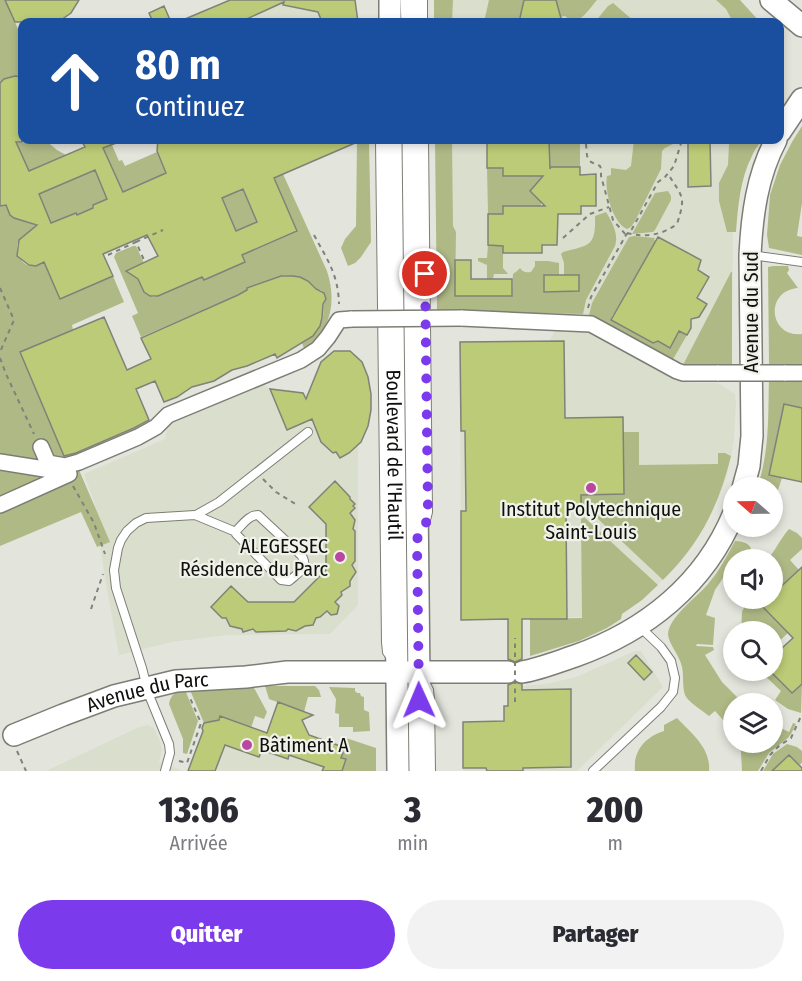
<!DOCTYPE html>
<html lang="fr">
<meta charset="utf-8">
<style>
body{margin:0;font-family:"Fira Sans Condensed",sans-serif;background:#f2f2f3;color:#2b2b33;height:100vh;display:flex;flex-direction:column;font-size:22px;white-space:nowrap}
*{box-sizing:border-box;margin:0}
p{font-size:20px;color:#7c7c81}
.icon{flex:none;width:33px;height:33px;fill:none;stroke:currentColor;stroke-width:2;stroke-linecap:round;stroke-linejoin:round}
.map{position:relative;height:771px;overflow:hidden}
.drawer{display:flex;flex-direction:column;background:#fff;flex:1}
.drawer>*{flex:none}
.guide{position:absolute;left:18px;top:18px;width:766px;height:126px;border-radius:12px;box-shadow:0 3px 9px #0003;background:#1a4fa0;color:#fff;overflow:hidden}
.needle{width:39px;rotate:290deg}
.controls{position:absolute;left:723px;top:477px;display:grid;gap:12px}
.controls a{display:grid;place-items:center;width:60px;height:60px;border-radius:50%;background:#fff;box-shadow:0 3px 9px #0003;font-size:30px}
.pin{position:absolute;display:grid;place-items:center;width:51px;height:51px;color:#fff;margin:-26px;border:3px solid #fff;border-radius:50%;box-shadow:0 2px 6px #0007}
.me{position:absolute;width:66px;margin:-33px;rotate:359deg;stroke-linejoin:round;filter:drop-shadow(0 0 4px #0008)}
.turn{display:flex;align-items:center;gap:21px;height:126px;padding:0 18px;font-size:27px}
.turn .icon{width:78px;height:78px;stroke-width:2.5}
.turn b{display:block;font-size:42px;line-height:51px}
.eta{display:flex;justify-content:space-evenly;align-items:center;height:102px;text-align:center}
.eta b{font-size:36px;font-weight:800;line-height:42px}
.action{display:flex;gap:12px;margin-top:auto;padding:12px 18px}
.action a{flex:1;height:69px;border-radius:36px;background:#7c3aed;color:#fff;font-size:24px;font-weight:800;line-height:69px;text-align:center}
.action a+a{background:#f2f2f3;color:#2b2b33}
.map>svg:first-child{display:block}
</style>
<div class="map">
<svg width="802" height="771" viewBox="0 0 802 771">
<rect width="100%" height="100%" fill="#e3e5dc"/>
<path fill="#dadecd" d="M230,0H355L358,22H178Z
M448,0H730L749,22H446Z
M447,140H749L733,218L732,365H683L674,362L590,316L583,314L449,310Z
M558,326L583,328L605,337L675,379L685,382L696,383H718L735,394L736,403L734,439L731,456L726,478L719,497L705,526L685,556L654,589L642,600L628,610L611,616L522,619V638L508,619L461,620L460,342L549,341Z
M334,351H350L362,362L368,377L371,394V410L368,426L361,442L358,445V605L330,634L226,635L172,642L119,655L106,584L101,551L87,518L95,505L84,474L165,439L168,425L263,384L270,389L312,394L315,377L321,362Z
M635,651H641L663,687L577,771H463V722L504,721V706H508L522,686L546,684L576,677Z
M220,718L268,734L298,731L330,742L331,740L341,744L338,751L343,753L346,759L342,771H188L203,731L202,728L204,723Z
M148,725L154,728L160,741L162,750L159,762L184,771H46L139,727Z"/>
<path fill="#afb986" d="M0,0H10L7,3L20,34H22V78C14,75 6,77 0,83Z
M434,0H453L452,22H434Z
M489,0H524V6L521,12L522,14L520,16V22H484Z
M556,0H597C588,10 578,29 565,16L560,17L558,14L559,12L558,7H556Z
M716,0H740L760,22H733L726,9Z
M613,3L635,22H595L608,6Z
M802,126V203L797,236L802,237V255L769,248L767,235L770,195L780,165L792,142Z
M35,140H45L57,150L66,155L29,171L16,143L31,142Z
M357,140H369L371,242L361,257L355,263L348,266L341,248L345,239L356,226Z
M399,140H405L410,635H404Z
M435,140H452L453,226L456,232L455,296H512L513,274L517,271L520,268C523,272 525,273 531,272L535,266V261H548L559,263V275L544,292L579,291V275H564V263L561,254L563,252C589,245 596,247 595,216L606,212C612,222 619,234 615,246L586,300L583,314L437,311Z
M549,140H580V167H550Z
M634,140H675L673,144L665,148L662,151L661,169L635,221L631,227L627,229C613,224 604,190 607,176L611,175V168L626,170L631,166Z
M731,140H762C759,145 754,150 752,156C740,179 738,207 736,232H727L719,201V183L728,165L729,144Z
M112,145L119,161L122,160L125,166L157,152L166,173L123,192L103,148Z
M273,152L327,271C337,302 331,330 305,351L302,343C313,337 320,329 323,317C324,309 322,306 326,299C325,292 322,289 315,290C310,278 294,275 281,276L141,337L132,316L138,313L114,257L116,253L133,246H136L144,263L130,269C132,271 136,275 137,277C143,286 142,294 154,297L202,277L204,280L234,267L231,260L297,232L268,165Z
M487,168H503V176H541V206H504L503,214H488Z
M95,170L107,199L93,205V208L77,215L75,213L51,223L39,194Z
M243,189L257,222L236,231L222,198Z
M668,191L671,196V200L655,230L653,232L632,234L655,193Z
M5,202L10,213L14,218L46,226C38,229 26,232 20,239C13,248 19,263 30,266C36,266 40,264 44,262L60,299L113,276L124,302L72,325L73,330L21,352L66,459L73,456L110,542L97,547L81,512L0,546V206H3Z
M634,236L655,238L654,240L656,241L613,315H612L613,321L652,343L657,340L670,347L679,331L687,335L672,361L589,315L592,303L629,237Z
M488,245L503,246V268L508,274H494L493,279H487V265L478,261V258H487Z
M773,266H788L789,270L787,273L798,288C764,291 769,338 802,334V365L769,364L768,267Z
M731,272H732V365H683Z
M769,376L802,377V482L782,478L773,505L772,488H757C770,452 768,414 769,376Z
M623,432H639V465L718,464V453H725L731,456C719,505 700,544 663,580L581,503V495Z
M584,517L658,585L642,600L622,614L621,619L607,628L579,641L530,656V619L582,618L581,519Z
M789,529L797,533L802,538V549L790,560L799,570L782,586L773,575L772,560H767C776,550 780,539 789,529Z
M735,541C747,541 756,547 749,559L734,560L733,563L715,590L706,615L715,618L713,645L697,644L696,646L713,647L714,650L705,655L722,682L743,703L734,704L733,731L715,711L709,716C703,711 688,702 685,695C682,686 684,676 682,667C680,656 668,643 668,634C669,617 697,597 708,584C719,571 727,556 735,541Z
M768,598L762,605L788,633L773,647L772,632H741L742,612L748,599Z
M760,671H770L792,693L802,684L801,713L788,709L775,700L781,691Z
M253,686L267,712L264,719L255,716L251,728L220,718L218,721L211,724L204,723L190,690Z
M265,686H315L319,690L321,697H308L304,712L269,699Z
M329,687L355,688V691L357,693H360L361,696L364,697V710L369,712L370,731L353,732V727H339V714L335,713L336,699Z
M185,690L198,721L187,754L183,753V739L169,704C171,694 175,692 185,690Z
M677,718C692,734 711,748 709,771H635C633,751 645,737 664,731V725Z
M793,723L796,724L791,734L788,738L769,753L758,771H742L741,752L738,743L772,742L773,724L789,732Z
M343,737L376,748V771H342L346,760L341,758L343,753L338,751Z
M787,744L797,747L802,751V762L800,765L789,755L772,771H763L773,754Z"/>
<path fill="#bccb77" stroke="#808279" stroke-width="1.5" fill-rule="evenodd" d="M5,0H79L71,13L58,22H15Z
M230,0H355L358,22H322L318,12L283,5L284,2L240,22H178Z
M524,0H556L562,22H519Z
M164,6L171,22H153L149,13Z
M15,76L22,77V142H16L29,171L85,147L81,140H124L103,148L123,192L166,173L157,151L158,140H362L274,178L297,231L242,255L245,262L204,280L202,277L158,296H150L144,292L138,279L126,271L158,256L147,235L103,254L113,276L60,299L44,262L36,266L29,265L17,256L19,240L37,225L14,218L10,215L6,205L0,206V83L4,79ZM95,170L107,199L93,205V208L77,215L76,213L51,223L39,194ZM243,189L257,222L236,231L222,198Z
M487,140H549L550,169L551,167H580V175L596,174V206H581V214H558L557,245H542V253H503V246L488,245V214H503V206H545L530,191L543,176H503V168H487Z
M694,140H710L711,186L688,187V143H694Z
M658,237L701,260L698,270L709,277L697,298L707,304L699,317L691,319V328L687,335L679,331L670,348L658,341L653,343L611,320Z
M455,260H471V279H512V296H455Z
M544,275H579V291L544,292Z
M281,276H293L300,277L308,281L316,289L324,293L326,299L323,304L322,318L320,326L313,336L277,358L275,354L247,366L232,370L214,381L192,387L177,397L164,402L155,381L136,389L149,420L134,428L76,453L64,456L20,352L104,317L127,370L151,359L141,338L238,295L247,290V288Z
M564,341L565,418L623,417L624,494L581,495V510L566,511L567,619H522V659L515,662L508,659V619L461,620V511H466L465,431H461L460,342Z
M334,351H350L362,362L368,377L371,394V410L368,426L361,442L349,453L340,458L336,452L333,453L321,442L312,419L287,430L270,389L303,393L306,399L321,362Z
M784,404L802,408V482L769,475Z
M335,481L350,497V499L355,504L353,506L355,508L350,513L355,520L353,529L355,531V561L352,565L356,572L350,581V586L341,592L342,595L335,602L339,606L337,614L331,615L327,611L320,617L316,618L313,625L305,626L296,631L288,629L286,631L256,632L253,629L243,632L242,629L230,626L226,618H222L211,607L231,586L248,602H294L326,570V524L309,507Z
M802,567V684L792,693L772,673V657L793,638L761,605L768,598H772V595Z
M636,655L652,672L644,680L628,663Z
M515,682L522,684V690L571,689V767L523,768V771H487L486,768H463V722L504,721V706H508V685Z
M278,702L313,715L302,720L309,735L340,746L338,751L343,753L341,758L346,759L342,771H322L324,767L289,755L288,759L262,750L259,757L225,745L215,771H188L203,731L202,728L204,723L219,720L220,716L267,733Z
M789,755L802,768V771H772Z"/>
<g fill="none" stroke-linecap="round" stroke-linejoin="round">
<defs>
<path id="lane" d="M423,0V22
M380,140L386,642L387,652L391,658
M424,140L428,512L425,524
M751,255L802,262
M196,515L219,502L308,432
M427,686L429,690L430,700L431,771
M165,771L170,753L169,744L149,695L142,668L116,588L114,570L118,548L121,540L127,531L136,523L146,518L195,515L236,532V534L281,580L289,581C298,573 310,567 301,555L258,515C249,515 243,524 237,530L236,532
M593,771L661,707L673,692L675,678L671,661L661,647L640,627"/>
<path id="street" d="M461,318L591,324L677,371L683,373H719
M784,373H802
M41,447L48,463L65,466L79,462L138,437L156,427L168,415L301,360L318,349L328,337L339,320L352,319
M0,462L57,471
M0,505L69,474"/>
<g id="secondary">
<path d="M390,0V22"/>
<path d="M411,0L412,22"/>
<path d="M771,0L802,26"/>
<path d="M780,132L802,99"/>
<path id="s1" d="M391,140L398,771"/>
<path d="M413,140L420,771"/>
<path d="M743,488L749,466L752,436L750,255C752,215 757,176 776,140"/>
<path d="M522,672C540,669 557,662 575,656C646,631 705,584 734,513"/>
<path id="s2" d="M14,735L63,715L114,696L176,681L246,677L287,672H508"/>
</g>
</defs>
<use href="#lane" stroke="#7c7e75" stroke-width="10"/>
<use href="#street" stroke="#7c7e75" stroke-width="18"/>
<use href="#secondary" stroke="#7c7e75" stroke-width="24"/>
<path stroke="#7f817b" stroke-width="2" stroke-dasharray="4.5 4.5" stroke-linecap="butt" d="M586,144L587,156L591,162L600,166L601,169V176L613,220L626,235
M627,233C645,238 662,235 677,224C686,196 683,198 668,174
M314,235C328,261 338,274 339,304
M563,238L590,214L609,207
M136,242L163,230
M108,255L136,242L144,260
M0,288L14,320L0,352
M588,308L591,297L626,235L632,229L658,182L665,177L674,166L682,140
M0,358L6,374L34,434
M263,479L276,492L297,505
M73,486L94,523L105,554
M91,609L103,574
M17,751L26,771
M179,761L187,763L201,723L190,698
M761,771L770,755L779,746L791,738L802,714"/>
<use href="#lane" stroke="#fff" stroke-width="8"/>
<use href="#street" stroke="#fff" stroke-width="15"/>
<use href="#secondary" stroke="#fff" stroke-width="21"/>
<defs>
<path id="street-bridge" d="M352,319L461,318
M719,373H784"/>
</defs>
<use href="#street-bridge" stroke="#7c7e75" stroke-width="18" stroke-linecap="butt"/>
<path stroke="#7f817b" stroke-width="2" stroke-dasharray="4.5 4.5" stroke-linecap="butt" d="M515,702V638"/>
<use href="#street-bridge" stroke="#fff" stroke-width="15"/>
</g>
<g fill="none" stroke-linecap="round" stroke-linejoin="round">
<path stroke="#7c3aed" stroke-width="10" stroke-dasharray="0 18" d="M419,700L417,539L426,523L428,513L425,274"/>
</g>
<g fill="#b947a2" stroke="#f0f2e9" stroke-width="2">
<circle cx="591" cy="488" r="6"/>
<circle cx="340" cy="557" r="6"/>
<circle cx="247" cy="745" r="6"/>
</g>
<g text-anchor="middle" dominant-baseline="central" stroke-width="4.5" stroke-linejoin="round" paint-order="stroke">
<g font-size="20" fill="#0f100d" stroke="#f0f2e9">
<text transform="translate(751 312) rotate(-90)">Avenue du Sud</text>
<text stroke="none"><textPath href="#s1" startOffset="315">Boulevard de l'Hautil</textPath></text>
<text stroke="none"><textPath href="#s2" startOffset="141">Avenue du Parc</textPath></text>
</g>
<g font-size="20" fill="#0f100d" stroke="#f0f2e9">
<text x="591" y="509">Institut Polytechnique<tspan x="591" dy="23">Saint-Louis</tspan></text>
<text x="328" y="546" text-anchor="end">ALEGESSEC<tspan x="328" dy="23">Résidence du Parc</tspan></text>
<text x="259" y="745" text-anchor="start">Bâtiment A</text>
</g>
</g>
</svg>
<div class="controls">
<a><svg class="needle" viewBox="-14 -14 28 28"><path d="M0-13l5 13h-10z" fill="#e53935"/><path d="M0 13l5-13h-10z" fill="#7c7c81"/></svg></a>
<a><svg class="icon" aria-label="sound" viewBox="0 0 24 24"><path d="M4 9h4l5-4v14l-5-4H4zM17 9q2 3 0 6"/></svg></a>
<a><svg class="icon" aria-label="search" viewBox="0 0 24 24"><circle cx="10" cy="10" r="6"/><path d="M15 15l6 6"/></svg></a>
<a><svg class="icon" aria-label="layers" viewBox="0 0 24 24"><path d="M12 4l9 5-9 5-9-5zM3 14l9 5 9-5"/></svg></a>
</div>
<div class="pin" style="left:425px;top:274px;background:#d93025"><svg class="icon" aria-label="arrive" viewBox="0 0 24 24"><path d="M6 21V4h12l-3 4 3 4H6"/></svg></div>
<svg class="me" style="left:419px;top:700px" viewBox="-20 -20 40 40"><path d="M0-17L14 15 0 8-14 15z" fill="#7c3aed" stroke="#fff" stroke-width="4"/></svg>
<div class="guide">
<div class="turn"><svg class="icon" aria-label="ahead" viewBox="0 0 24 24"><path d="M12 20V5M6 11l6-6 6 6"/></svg><div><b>80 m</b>Continuez</div></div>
</div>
</div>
<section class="drawer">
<div class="eta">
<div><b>13:06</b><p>Arrivée</p></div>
<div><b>3</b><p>min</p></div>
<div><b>200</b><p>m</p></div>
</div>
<div class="action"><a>Quitter</a><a>Partager</a></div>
</section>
